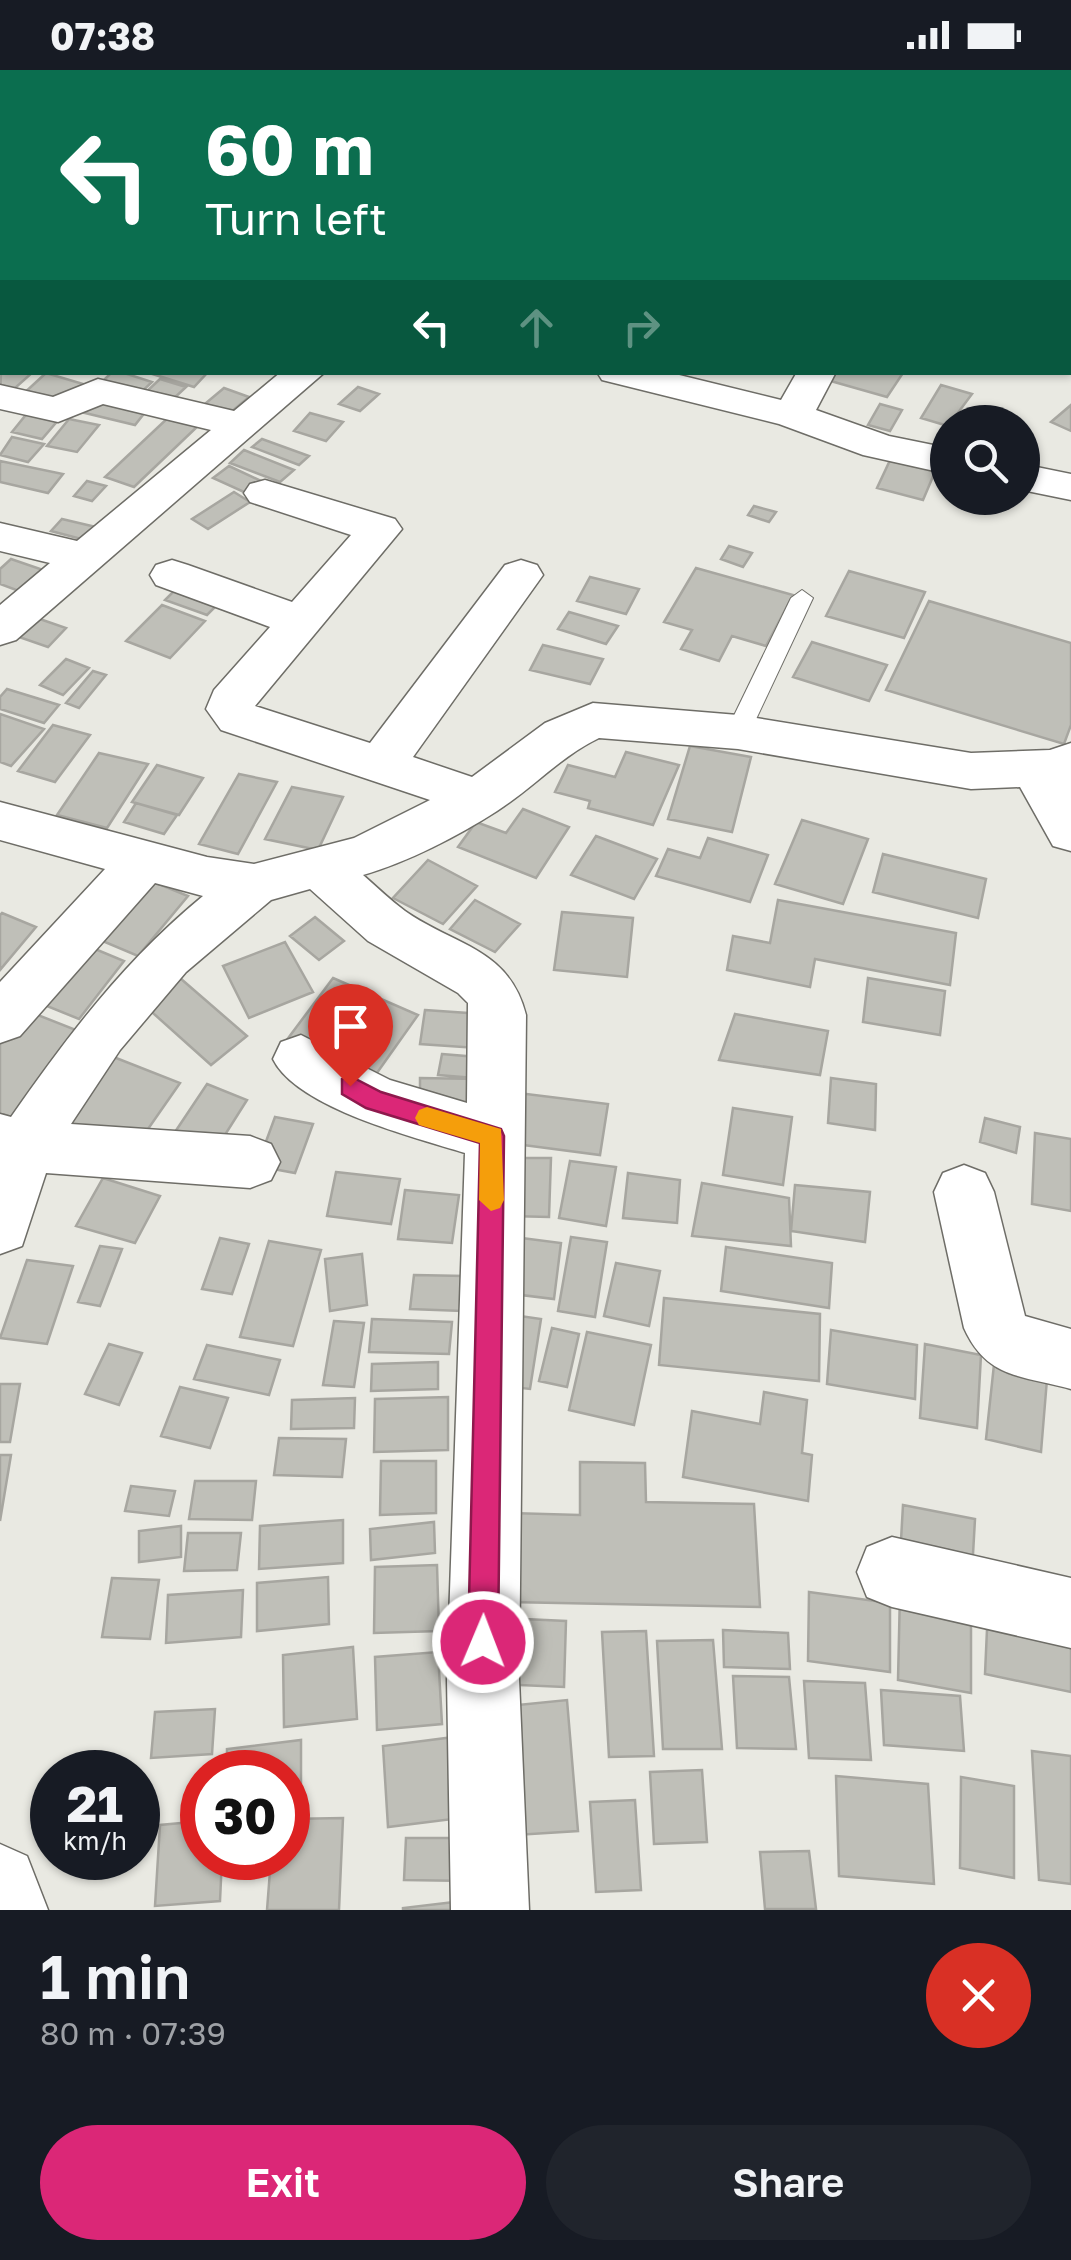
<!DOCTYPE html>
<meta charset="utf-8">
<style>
body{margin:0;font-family:"Golos Text",sans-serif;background:#20242c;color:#f1f3f6;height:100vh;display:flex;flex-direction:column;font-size:38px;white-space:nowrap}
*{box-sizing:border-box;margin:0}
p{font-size:32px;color:#9ea1a6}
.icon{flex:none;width:55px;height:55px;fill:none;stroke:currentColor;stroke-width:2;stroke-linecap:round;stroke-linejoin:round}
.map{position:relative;height:1840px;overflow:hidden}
.details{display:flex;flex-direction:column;background:#171b24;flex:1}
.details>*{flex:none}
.top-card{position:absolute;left:0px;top:0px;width:1072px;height:305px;box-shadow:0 2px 8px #0004;background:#0b6e4f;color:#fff;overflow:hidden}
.buttons{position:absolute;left:930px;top:335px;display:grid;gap:20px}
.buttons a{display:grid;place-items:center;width:110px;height:110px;border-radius:50%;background:#171b24;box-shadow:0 2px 8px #0004;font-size:50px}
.speed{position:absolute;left:30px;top:1680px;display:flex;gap:20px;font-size:50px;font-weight:700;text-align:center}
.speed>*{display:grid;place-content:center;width:130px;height:130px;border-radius:50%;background:#171b24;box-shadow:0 2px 8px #0004;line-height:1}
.speed small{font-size:25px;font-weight:400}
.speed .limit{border:15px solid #d22;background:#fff;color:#111}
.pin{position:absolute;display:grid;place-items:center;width:85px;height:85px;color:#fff;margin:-102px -42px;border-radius:50% 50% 50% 0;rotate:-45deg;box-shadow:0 0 10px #0007}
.pin .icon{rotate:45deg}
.me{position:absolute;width:110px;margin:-55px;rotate:1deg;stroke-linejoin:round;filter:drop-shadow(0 0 8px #0008)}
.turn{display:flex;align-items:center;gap:35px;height:210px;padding:0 40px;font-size:45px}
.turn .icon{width:130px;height:130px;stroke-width:2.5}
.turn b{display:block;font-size:70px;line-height:85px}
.lanes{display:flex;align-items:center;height:95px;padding:0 40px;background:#0003;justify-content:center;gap:50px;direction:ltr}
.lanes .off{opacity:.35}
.round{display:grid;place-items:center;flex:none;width:105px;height:105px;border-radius:52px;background:#20242c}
.summary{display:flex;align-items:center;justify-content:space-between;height:170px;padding:0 40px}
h1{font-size:60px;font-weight:600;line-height:75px}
.button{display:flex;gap:20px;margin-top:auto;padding:20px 40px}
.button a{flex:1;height:115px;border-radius:60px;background:#db2777;color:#fff;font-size:40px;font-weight:600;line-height:115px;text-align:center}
.button a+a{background:#20242c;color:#f1f3f6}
.status{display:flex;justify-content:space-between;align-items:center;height:70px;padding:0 50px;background:#171b24;direction:ltr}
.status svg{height:28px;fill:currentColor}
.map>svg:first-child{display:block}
</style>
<div class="status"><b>07:38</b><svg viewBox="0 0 49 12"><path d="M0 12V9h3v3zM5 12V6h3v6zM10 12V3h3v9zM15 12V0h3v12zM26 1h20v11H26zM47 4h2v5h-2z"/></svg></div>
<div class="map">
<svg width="1071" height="1840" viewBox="0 0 1071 1840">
<rect width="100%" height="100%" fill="#e9e9e2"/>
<path fill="#bfbfb8" stroke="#a7a6a0" stroke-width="2.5" d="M2,282V302H33L5,327L0,326Z
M112,302H121L152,312L136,327L98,316Z
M146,302H208L194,317Z
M832,302H900L903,303L887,327L827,310Z
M46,303L90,316L64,339L21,326Z
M160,309L186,317L170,332L144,324Z
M941,315L972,324L948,356L921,348Z
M358,317L379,324L360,341L339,334Z
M224,318L249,327L225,347L200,338Z
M102,325L150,336L135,355L85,343Z
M880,334L902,340L890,361L868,355Z
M1071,335V361L1051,352Z
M29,341L60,348L42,369L12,362Z
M310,343L343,352L326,371L294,361Z
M171,345L200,354L134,417L105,407Z
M69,349L99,355L77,382L47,376Z
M12,367L44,374L28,392L0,385Z
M262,369L309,386L299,395L252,377Z
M244,380L294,400L280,412L230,393Z
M892,386L937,397L923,430L877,418Z
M0,391L63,404L48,423L0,412Z
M229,396L270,415L255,427L213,408Z
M87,411L106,416L92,431L74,426Z
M234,422L250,432L208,459L192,449Z
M754,436L776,442L769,452L748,445Z
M62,449L96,457L85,470L51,461Z
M729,476L752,483L743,497L721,489Z
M11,489L49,502L27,524L0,514V499Z
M696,498L793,525L766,576L732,566L719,591L681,579L692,560L664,552Z
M849,501L925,522L904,568L826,546Z
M590,507L639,519L626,544L577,531Z
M187,508L228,524L207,545L165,530Z
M929,531L1071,573V655L1064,674L886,620Z
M162,535L205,551L170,588L126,571Z
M569,542L618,556L606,574L558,559Z
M34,547L66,558L48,577L16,566Z
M812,572L887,595L869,631L793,607Z
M543,575L603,589L590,614L530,600Z
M66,589L89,598L63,625L40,615Z
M93,601L106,605L79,638L66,633Z
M7,619L59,635L44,653L0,639V627Z
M0,644L44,659L11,696L0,692Z
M53,655L90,665L55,712L18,701Z
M690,676L751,687L732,762L668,749Z
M626,682L679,695L653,755L588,738L590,731L555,722L568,695L615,707Z
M99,683L148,694L107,758L57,745Z
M157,695L203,708L179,745L132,732Z
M239,704L277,712L238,784L199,774Z
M292,717L343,727L318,780L265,769Z
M136,733L177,745L164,764L124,752Z
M523,739L569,757L536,808L458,777L476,752L506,763Z
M802,750L868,769L843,834L775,814Z
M596,766L657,789L634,829L571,805Z
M708,768L768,785L750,832L656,806L668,779L700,788Z
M883,784L986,809L978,848L873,822Z
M428,790L477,816L443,854L393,828Z
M144,808L188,826L138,886L93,867Z
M475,830L520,854L495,882L450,859Z
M778,830L956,863L950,915L815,889L810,917L727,900L733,866L770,873Z
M562,842L633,848L627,907L554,900Z
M2,843L36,857L0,900V845Z
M315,847L344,871L319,890L290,866Z
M285,872L313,922L249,948L223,896Z
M83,874L124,891L79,949L37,932Z
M180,908L247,966L211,995L144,935Z
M333,908L418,945L372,1010L286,971Z
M868,908L945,921L940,965L863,952Z
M25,940L76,960L11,1047L0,1043V973Z
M425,940L482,944L477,978L420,974Z
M735,944L828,961L820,1005L719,990Z
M442,984L477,987L475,1008L438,1005Z
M111,986L180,1013L132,1082L63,1052Z
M420,1008L478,1009L474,1047L420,1040Z
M831,1008L876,1014L875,1060L828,1053Z
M207,1014L247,1030L211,1087L169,1071Z
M510,1022L608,1034L600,1085L500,1072Z
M733,1038L792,1047L783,1115L723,1105Z
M275,1047L313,1054L295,1103L257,1096Z
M985,1048L1020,1057L1016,1083L980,1072Z
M1035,1063L1071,1069V1141L1032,1134Z
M509,1088H551L549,1147L507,1146Z
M570,1091L616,1097L606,1156L559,1148Z
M336,1102L400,1109L391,1154L327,1146Z
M628,1103L680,1110L677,1153L623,1148Z
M103,1108L160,1126L135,1173L76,1156Z
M702,1113L789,1128L791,1176L692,1166Z
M795,1115L870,1122L865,1172L791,1161Z
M405,1120L459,1125L452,1173L398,1169Z
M514,1167L561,1173L554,1229L505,1223Z
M571,1167L607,1172L595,1247L558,1241Z
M220,1168L249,1174L232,1224L202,1219Z
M269,1171L321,1180L293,1276L240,1267Z
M100,1176L122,1179L100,1236L78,1232Z
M726,1177L832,1193L829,1238L721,1221Z
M362,1184L367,1235L330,1241L325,1189Z
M27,1190L73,1196L47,1274L0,1268Z
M616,1193L660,1201L649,1256L604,1246Z
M414,1205L465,1206L462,1241L410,1239Z
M664,1228L820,1244L819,1311L659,1295Z
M506,1244L541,1249L530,1319L494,1315Z
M372,1249L452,1252L449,1284L369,1282Z
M334,1251L364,1253L354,1317L323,1315Z
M552,1258L579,1264L567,1317L539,1311Z
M831,1260L917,1275L915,1329L827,1314Z
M587,1262L651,1275L634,1355L569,1340Z
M109,1274L142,1283L119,1335L85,1324Z
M925,1274L981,1285L977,1358L920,1348Z
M207,1275L280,1290L269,1325L194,1309Z
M995,1285L1048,1297L1041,1382L986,1369Z
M438,1292V1319L371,1321L372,1294Z
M0,1314H20L10,1372H0Z
M180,1317L228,1328L210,1378L161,1366Z
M764,1322L807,1330L802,1383L812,1385L808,1431L683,1407L692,1341L760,1354Z
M448,1327V1380L374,1382L375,1329Z
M355,1328L354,1358L291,1359L292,1330Z
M279,1368L346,1369L342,1407L274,1405Z
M0,1385H11L0,1451Z
M381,1391H436V1443L380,1445Z
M580,1392L645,1393L646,1432L754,1434L760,1537L509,1532L511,1443L580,1445Z
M195,1411H256L252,1450L189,1449Z
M131,1416L175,1421L169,1446L125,1441Z
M903,1435L975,1449L972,1502L900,1488Z
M343,1450V1493L259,1499L260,1456Z
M434,1452L435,1483L371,1490L370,1459Z
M181,1456V1487L139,1492V1461Z
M188,1463H241L237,1500L184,1501Z
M437,1495L439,1561L374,1563L375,1497Z
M328,1507L329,1554L257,1561V1513Z
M112,1508L159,1510L150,1569L102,1567Z
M243,1520L241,1567L166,1573L168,1525Z
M809,1522L890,1533V1602L808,1591Z
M900,1522L971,1534V1623L898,1610Z
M988,1537L1071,1553V1622L985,1604Z
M501,1548L566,1551L564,1617L497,1614Z
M723,1560L788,1563L790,1599L724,1597Z
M646,1561L654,1686L609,1687L602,1562Z
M713,1570L722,1679H663L657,1571Z
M353,1577L357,1649L284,1657L283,1585Z
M438,1582L442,1654L377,1660L375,1587Z
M733,1606L789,1607L796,1679L737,1678Z
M804,1611L865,1613L871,1690L809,1688Z
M881,1620L960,1626L964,1681L884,1675Z
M567,1630L578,1761L516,1765L508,1636Z
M215,1639L212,1684L151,1688L155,1642Z
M454,1667L461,1748L388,1757L383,1676Z
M301,1670V1713L288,1715V1702H227V1679Z
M1032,1681L1071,1686V1814L1039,1810Z
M702,1700L707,1772L654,1774L650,1702Z
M836,1706L928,1714L934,1814L839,1806Z
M961,1707L1014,1716V1808L960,1798Z
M635,1730L641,1820L596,1822L590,1732Z
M343,1748L339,1840H267L271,1788H288V1749Z
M202,1751V1788H222L220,1831L155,1836L160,1755Z
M406,1768H469V1811L404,1810Z
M809,1781L816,1839H765L760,1782Z
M480,1829V1840H403V1838Z"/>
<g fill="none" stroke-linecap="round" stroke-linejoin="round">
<defs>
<path id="service" d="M802,520L813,528L750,662L738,671L729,668L726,662L791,528Z"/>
<path id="minor" d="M449,0H488L489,2H451Z
M675,0H714L715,2H677Z
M977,0H1026L1027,2H979Z
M1070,1L1071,2V22L1070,2H1065Z
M1070,190H1071V212H1070Z
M0,209H2V232H0Z
M281,302H325L16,570L0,575V535L50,493L0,481V453L77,471L211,360L103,334L58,352L0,339V315L53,327L98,309L234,341Z
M597,302H667L781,330L797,302H836L816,340L889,366L948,378V404L863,385L779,354L602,310Z
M1022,394L1071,404V430L1022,420Z
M265,410L395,449L402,459L255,636L370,673L505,495L521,490L537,495L543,505L413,687L472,707L545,653L593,633L738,645L971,683L1050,680L1071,673V781L1053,776L1020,717L971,719L738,679L599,668C561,686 533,718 497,741C458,766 408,792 363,805C377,817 390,830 405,841C455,876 509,878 526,945L519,1609L529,1840H451L447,1609L465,1083C414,1067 297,1038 273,989L281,972L301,965L390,1010L467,1033L468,933L458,923L368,871L310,819L271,830L186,902L120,980L71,1054L250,1066L271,1074L280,1092L271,1110L250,1118L46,1103L22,1176L0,1184V1044L11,1047C69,964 125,890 203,826L155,813L20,966L0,973V912L105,799L0,770V732L207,787L254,794L354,768L430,730L221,660L206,639L214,620L270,557L156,515L150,505L156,495L172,490L188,495L292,532L351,465L250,432L244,423L250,414Z
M964,1095L985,1103L994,1122L1025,1246L1071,1259V1319C1021,1305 987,1309 964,1258L934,1122L943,1103Z
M892,1467L1071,1508V1578L892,1537L867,1527L857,1502L867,1477Z
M0,1774L27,1786L48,1840H0Z"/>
<path id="primary" d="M2,123V146L0,147V124Z"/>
</defs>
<use href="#service" stroke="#6e6d67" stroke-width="2"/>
<use href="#minor" stroke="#6e6d67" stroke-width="3"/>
<use href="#primary" stroke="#c4c4c3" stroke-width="3"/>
<use href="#service" fill="#fff" fill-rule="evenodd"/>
<use href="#minor" fill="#fff" fill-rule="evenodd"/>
<use href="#primary" fill="#cec57d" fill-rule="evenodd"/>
</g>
<path fill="#db2777" stroke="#8e194d" stroke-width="2.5" d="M350,1006L381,1022L501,1059L504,1066L498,1572L493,1582L483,1586L473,1582L468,1572L480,1073L366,1038L342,1024V1009Z"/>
<path fill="#f59e0b" d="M427,1037L501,1059L504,1130L500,1138L491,1141L479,1130L480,1073L419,1055L415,1048L419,1040Z"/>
</svg>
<div class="buttons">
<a><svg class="icon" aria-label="search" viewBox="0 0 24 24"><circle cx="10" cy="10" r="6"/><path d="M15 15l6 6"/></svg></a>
</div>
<div class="speed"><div>21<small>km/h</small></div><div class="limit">30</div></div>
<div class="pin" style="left:350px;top:1016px;background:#d93025"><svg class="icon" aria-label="arrive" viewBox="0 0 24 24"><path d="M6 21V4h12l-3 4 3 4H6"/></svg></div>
<svg class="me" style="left:483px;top:1572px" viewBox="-20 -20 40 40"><circle r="17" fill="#db2777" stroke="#fff" stroke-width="3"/><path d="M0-11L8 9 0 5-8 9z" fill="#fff"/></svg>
<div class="top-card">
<div class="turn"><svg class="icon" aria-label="left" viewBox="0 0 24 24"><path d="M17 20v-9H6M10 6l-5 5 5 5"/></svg><div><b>60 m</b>Turn left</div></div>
<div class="lanes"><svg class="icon" aria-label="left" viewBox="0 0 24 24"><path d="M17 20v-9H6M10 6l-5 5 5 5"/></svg><svg class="icon off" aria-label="ahead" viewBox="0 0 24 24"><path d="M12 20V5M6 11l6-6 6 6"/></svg><svg class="icon off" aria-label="right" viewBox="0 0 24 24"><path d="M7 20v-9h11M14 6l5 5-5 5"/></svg></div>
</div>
</div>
<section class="details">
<div class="summary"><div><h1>1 min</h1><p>80 m · 07:39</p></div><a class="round" style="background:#d93025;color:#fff"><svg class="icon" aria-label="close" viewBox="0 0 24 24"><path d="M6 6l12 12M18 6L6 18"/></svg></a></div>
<div class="button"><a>Exit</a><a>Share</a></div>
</section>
